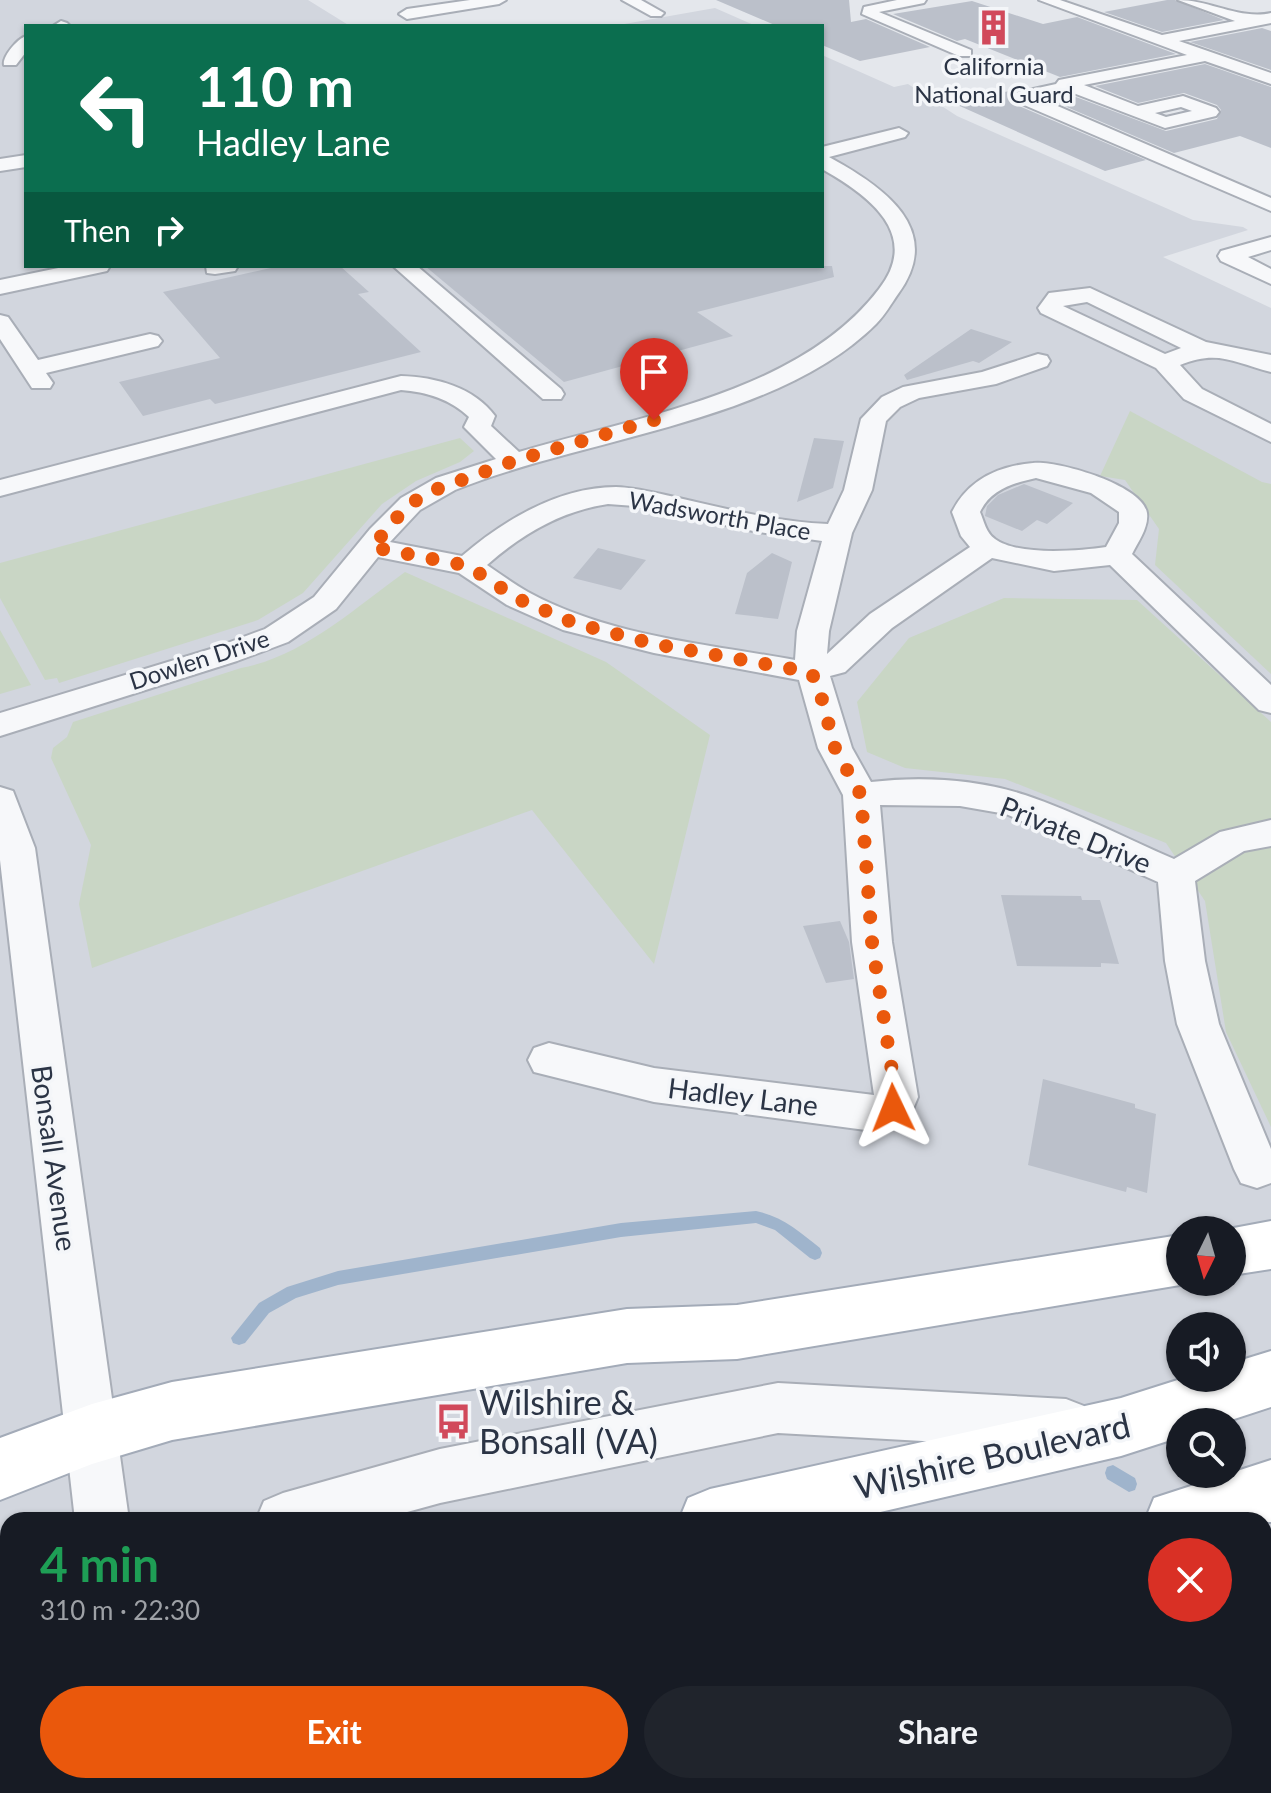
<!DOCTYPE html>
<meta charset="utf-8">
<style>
body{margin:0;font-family:Lato,sans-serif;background:#20242c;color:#f1f3f6;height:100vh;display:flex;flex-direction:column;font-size:30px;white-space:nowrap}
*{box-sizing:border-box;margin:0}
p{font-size:26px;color:#9ea1a6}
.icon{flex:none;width:44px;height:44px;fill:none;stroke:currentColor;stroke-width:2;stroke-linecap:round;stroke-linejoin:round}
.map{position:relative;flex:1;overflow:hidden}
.panel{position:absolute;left:0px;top:1512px;width:1272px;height:282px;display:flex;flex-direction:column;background:#171b24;border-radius:24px 24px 0 0;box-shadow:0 2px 6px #0004}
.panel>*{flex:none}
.banner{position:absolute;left:24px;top:24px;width:800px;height:244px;border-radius:0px;box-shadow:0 2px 6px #0004;background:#0b6e4f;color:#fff;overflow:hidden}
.needle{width:52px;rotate:185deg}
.buttons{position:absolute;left:1166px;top:1216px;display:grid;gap:16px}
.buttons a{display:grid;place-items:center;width:80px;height:80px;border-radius:50%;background:#171b24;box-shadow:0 2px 6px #0004;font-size:40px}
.pin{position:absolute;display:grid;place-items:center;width:68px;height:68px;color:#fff;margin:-82px -34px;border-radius:50% 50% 50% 0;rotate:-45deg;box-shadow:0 0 8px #0007}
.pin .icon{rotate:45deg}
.me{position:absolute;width:88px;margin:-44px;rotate:358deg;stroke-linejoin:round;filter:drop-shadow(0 0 6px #0008)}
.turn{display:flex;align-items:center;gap:28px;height:168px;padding:0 40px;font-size:36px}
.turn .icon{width:104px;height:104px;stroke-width:2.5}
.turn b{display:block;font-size:56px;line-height:68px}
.then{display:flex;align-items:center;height:76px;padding:0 40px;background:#0003;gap:16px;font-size:30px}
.round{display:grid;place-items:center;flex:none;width:84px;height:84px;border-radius:42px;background:#20242c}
.head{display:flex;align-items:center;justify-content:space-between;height:136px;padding:0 40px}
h1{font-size:48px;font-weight:700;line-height:60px;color:#1e9e55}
.primary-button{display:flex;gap:16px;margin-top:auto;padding:16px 40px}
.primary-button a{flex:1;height:92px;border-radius:48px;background:#ea580c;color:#fff;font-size:32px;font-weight:700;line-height:92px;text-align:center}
.primary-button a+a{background:#20242c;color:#f1f3f6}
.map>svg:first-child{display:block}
</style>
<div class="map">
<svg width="1271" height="1793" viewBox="0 0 1271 1793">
<rect width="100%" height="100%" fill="#e4e7ec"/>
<path fill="#d2d6de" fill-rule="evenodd" d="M0,0H308L350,26H26V266H822V55L894,87L908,84L957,116L1193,220L1243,227L1248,230L1163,257L1271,308V1793H0ZM1180,1230H1232V1282H1180ZM1180,1326H1232V1378H1180ZM1180,1422H1232V1474H1180ZM8,1520H1264V1786H8Z
M715,8L756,26H613Z"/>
<path fill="#c9d6c5" d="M1130,411L1262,482L1271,484V674L1155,565L1159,529L1125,480L1100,476Z
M460,438L474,451L460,462L416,481L382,504L303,593L258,620L59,683L57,678L45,680L0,598V563Z
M405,572L606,662L710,735L654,964L532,810L92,968L79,904L91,845L51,758L53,748L67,737L73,722L241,668C302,657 355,608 405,572Z
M1004,598L1137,600L1271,722V1127L1226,1032L1205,901L1166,843L1005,779L905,768L867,752L857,702L909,638Z
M0,630L31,685L0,694Z"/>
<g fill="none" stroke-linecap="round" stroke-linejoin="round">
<path fill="#9fb4cc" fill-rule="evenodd" d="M756,1211C782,1216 800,1232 820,1248L822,1253L820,1258L815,1260L810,1258L775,1230L756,1223L621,1237L338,1285L296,1298L269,1313L245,1343L239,1345L233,1343L231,1338L259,1303L287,1287L338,1271L621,1223Z
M1113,1465L1135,1478L1137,1484L1135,1490L1129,1492L1107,1479L1105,1473L1107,1467Z"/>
</g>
<path fill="#bbc0ca" d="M716,0H849L851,22L866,19L930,47L860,61L822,45V26H777Z
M1167,0H1175L1224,20L1162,32L1104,12Z
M972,1L1043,24L1077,17L1176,54L1060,77L965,39L957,41L893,14Z
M1262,28L1271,31V70L1190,42Z
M1205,64L1271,87V148L1240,136L1174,153L1048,99L1068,94L1166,131L1217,119L1221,110L1217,105L1184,93L1138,103L1095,86Z
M1014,90L1009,97L1014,104L1146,160L1105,171L953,103Z
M280,266H340L369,292L358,294L421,352L215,404L210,399L143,416L119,382L220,358L163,292Z
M425,266H832L834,277L697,312L733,336L564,382Z
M971,329L1012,342L979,363L973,361L907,380L904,375Z
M814,438L844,441L833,488L797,502Z
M1024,484L1073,503L1047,524L1037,520L1022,531L985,516L987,506L998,495Z
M598,548L646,560L621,590L573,578Z
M772,553L792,562L778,619L735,614L747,573Z
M1001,895L1081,896L1082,900H1100L1119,964L1101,963V967L1017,966Z
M840,921L849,942L854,979L826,983L803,926Z
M1043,1079L1135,1104V1108L1156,1114L1147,1193L1127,1187L1126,1192L1028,1165Z"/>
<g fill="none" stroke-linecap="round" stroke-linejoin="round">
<defs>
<path id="minor" d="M470,0H506L499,4L407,19L399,14L407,9Z
M622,0H641L664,13L661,16H651Z
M897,0H926L924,3L879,12L971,50V56H959L862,14L864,7Z
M1039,0H1060L1162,35L1235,21L1178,0C1210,0 1240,20 1271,13V23L1179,41L1271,73V84L1205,61L1084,85L1138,106L1183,96L1216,108L1219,112L1216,116L1165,128L1068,91L1039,98L1271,198V211L1015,101L1012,97L1015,93L1056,84L1059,80L1187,55ZM1181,107L1192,111L1166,117L1155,113Z
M61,21L67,23L70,26H53Z
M26,36V52L16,65H4C2,57 17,39 26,36Z
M899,128L908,133L905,137L829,157C882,186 946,229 898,294C891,304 885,315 876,324C777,423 583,438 455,490L420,510L390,542L462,556C504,520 559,487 616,487C639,488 661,494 683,499C731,510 779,522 828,524L844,490L861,419L882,397L903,387L982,372L1038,354L1047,356L1050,361L1047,366L996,384L919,398L900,407L886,421L872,490L852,533L829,631L827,654L870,614L970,547L961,536L952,512C968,480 998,466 1033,463C1057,460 1143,485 1147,513C1149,527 1138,542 1132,554L1271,685V713L1259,710L1110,565L1054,571L992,558L892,628L845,672L830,676L852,748L871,782C920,776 978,779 1025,795C1076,812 1125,838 1174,859L1220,832L1271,820V846L1244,851L1195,881L1205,961L1219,1024L1271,1149V1183L1257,1188L1241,1183L1234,1169L1177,1024L1165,961L1158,882L1006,814L960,806L880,805L892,942L918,1097L908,1121L873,1131L654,1102L534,1072L528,1060L534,1048L549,1043L654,1068L874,1095L852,942L843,795L818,748L799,680L654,653L563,630L507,605L459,573L378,557L336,609L288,642L237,661L0,736V713L214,648L265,629L314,597L370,529L401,498L436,478L496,459L464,427L469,417C450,399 427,392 401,390L0,496V480L401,376C435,377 474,387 495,416L491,426L519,452C638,416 800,393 879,289C922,234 868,195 822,169V147ZM1036,478L1091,493L1119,512V523L1106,547C1078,551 1018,556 995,539C986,533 984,521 980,512C990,490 1013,483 1036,478ZM608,504L635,506L758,532L822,541L797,631L795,660C707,644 608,636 528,592C514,584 500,574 487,565C522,534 561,511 608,504Z
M26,155V167L0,171V159Z
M1271,237V250L1248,257L1271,269V284L1221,261L1218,256L1221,251Z
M68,266H110L107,271L0,294V280Z
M206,266H238L235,271L215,274L207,273Z
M393,266H417L561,389L564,394L561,399H543Z
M1090,288L1206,342L1271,355V372C1235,363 1218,349 1180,365L1202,389L1271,424V442L1184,399L1156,368L1041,313L1038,308L1049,293ZM1087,302L1181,348L1165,354L1063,306Z
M0,315L8,317L38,360L150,334L158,336L162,341L158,346L46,373L53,383L50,388H32L0,339Z
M0,787L13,791L35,848L129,1520H75L0,860Z
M778,1383L1066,1399L1084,1406L1092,1424L1084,1442L1066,1449L778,1433L440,1503L378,1520H256L264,1501L283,1493L440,1449Z
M8,1583V1639L0,1642V1586Z
M105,1786H167V1793H105Z
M625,1786H704L701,1793H622Z"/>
<path id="major" d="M1271,1221V1269L1232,1275V1230H1223Z
M1180,1235V1282H1187L1180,1285L737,1359L627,1363L172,1440L92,1464L0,1500V1438L92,1404L172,1382L627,1309L737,1305Z
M1271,1351V1407L1225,1422H1180V1437L1121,1456L846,1520H679L688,1498L710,1489L1121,1398L1184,1378H1232V1363Z
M1271,1460V1522L1145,1520L1154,1498Z
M1271,1633V1701L1264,1704V1636Z
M8,1652V1720L0,1722V1654Z
M137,1786H230L227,1793H135Z
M963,1786H1048L1045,1793H961Z"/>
</defs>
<use href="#minor" stroke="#a9aeb7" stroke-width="4"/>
<use href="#major" stroke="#a3abb8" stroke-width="4"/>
<use href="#minor" fill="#f7f8fa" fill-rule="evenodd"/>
<use href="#major" fill="#fff" fill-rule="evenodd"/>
</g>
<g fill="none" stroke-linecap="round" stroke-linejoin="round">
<path stroke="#ea580c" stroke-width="14" stroke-dasharray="0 25.2" d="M654,420L514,461L429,492L406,507L372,547L468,566L518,599L574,623L654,644L810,672L817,681L835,748L861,795L872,942L896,1097L893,1108"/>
</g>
<defs>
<symbol id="building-bare" viewBox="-9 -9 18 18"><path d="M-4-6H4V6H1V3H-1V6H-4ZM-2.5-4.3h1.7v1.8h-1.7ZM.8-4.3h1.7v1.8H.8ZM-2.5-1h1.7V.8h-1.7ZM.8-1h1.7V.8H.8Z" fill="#d1495b" stroke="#f4f6f9" stroke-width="2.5" paint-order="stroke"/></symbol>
<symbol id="bus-bare" viewBox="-9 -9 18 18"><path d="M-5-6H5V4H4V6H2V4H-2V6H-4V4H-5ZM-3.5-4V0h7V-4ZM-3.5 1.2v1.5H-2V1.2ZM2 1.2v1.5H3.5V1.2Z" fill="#d1495b" stroke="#f4f6f9" stroke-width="2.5" paint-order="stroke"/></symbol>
</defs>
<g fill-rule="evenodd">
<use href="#building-bare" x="968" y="2" width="51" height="51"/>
<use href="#bus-bare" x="428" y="1396" width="51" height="51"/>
</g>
<g text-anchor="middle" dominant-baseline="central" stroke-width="7" stroke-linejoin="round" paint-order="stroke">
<g font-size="24" fill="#2b3445" stroke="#f4f6f9">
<text x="994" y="65">California<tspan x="994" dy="28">National Guard</tspan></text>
</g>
<g font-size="24" fill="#2b3445" stroke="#f4f6f9">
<text transform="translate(720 515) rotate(10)">Wadsworth Place</text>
<text transform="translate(199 659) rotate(-18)">Dowlen Drive</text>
</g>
<g font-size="28" fill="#2b3445" stroke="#f4f6f9">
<text transform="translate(1076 834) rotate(22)">Private Drive</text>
<text transform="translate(743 1096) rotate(7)">Hadley Lane</text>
<text transform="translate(55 1158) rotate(82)">Bonsall Avenue</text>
</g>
<g font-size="34" fill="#2b3445" stroke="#f4f6f9" text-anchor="start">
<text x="479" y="1401">Wilshire &amp;<tspan x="479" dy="39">Bonsall (VA)</tspan></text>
</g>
<g font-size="34" fill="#2b3445" stroke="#f4f6f9">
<text transform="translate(992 1455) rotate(-13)">Wilshire Boulevard</text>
</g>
</g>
</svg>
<div class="buttons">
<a><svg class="needle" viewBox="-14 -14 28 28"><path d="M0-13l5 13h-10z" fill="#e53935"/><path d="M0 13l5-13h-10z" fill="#9ea1a6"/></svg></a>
<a><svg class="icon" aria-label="sound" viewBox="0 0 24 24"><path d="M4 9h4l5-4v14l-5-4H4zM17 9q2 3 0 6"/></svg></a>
<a><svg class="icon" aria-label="search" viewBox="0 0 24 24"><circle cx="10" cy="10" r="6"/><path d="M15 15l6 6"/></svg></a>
</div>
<div class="pin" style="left:654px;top:420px;background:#d93025"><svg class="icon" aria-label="arrive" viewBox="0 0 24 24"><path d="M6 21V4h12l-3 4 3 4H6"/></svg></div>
<svg class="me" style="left:893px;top:1108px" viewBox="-20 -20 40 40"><path d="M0-17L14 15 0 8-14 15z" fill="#ea580c" stroke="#fff" stroke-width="4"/></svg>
<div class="banner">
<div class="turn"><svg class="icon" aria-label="left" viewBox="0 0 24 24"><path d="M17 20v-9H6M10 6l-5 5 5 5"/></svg><div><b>110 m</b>Hadley Lane</div></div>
<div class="then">Then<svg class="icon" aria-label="right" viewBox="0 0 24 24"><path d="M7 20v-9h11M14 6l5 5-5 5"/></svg></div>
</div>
<section class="panel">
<div class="head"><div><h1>4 min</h1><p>310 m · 22:30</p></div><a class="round" style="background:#d93025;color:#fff"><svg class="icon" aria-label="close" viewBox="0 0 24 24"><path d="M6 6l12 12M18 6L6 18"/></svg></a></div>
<div class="primary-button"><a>Exit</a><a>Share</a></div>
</section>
</div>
